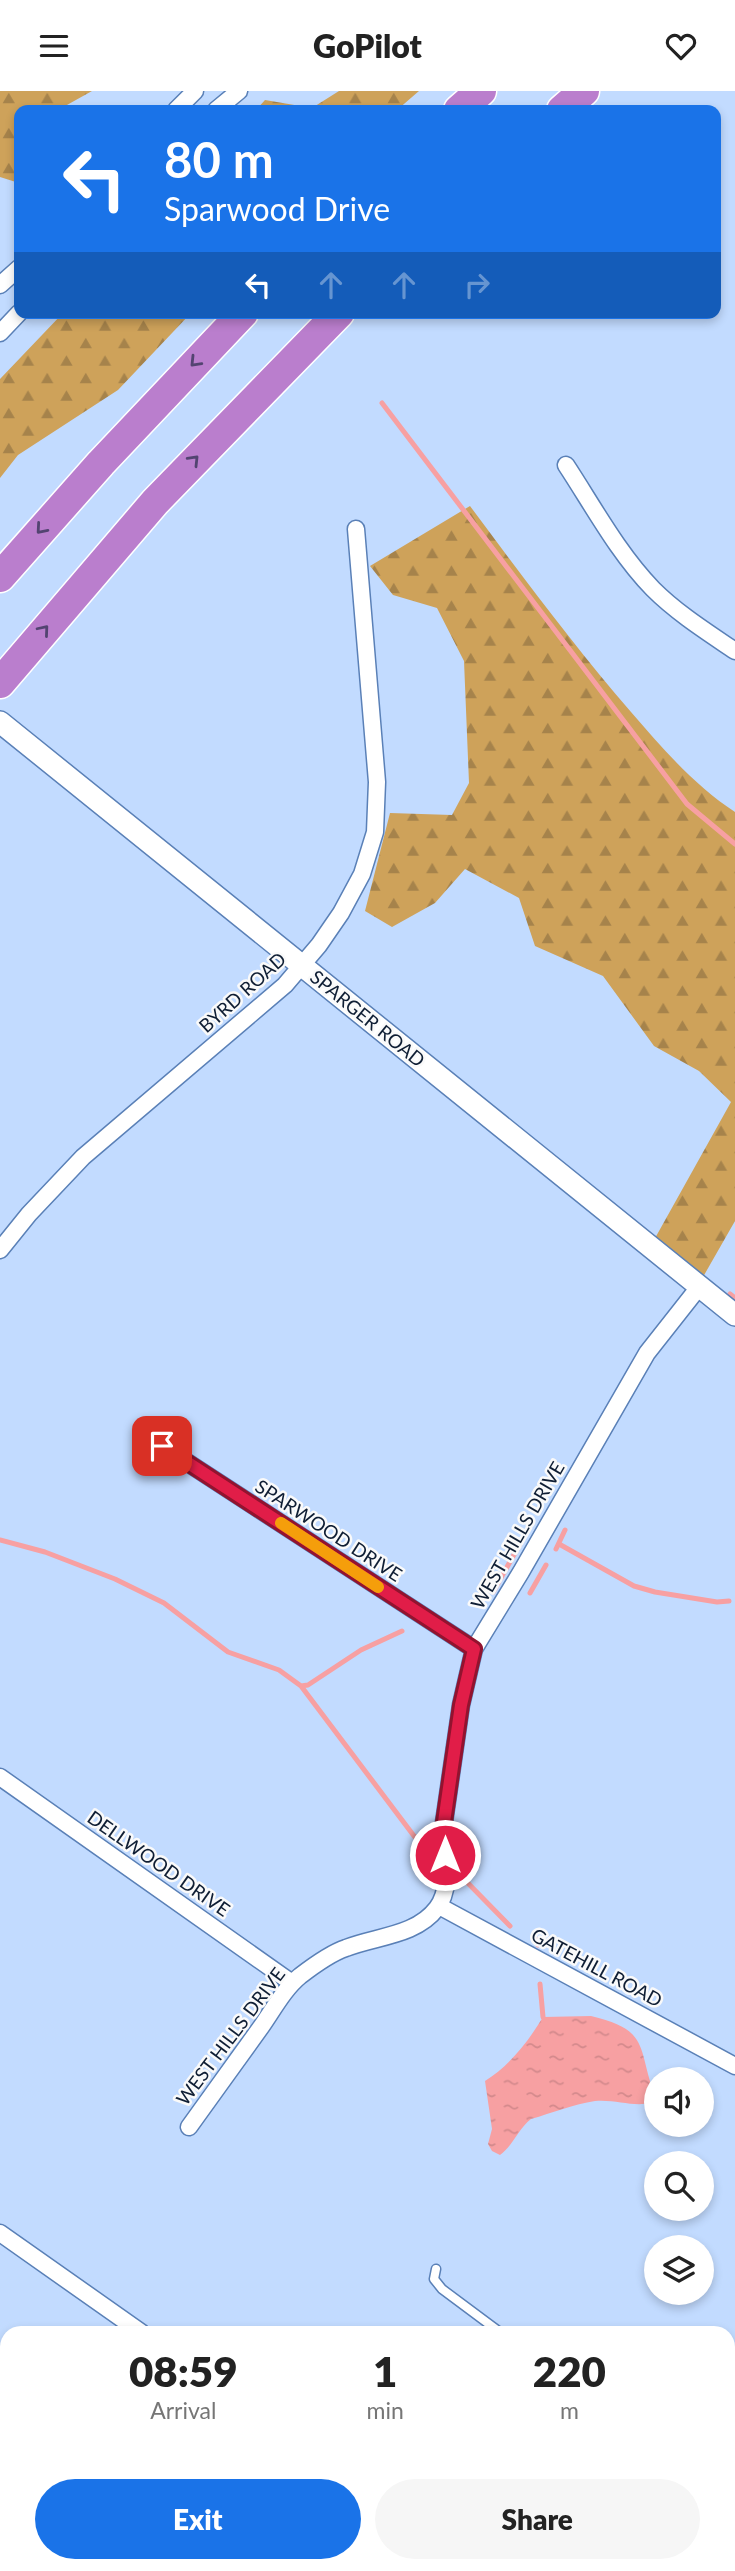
<!DOCTYPE html>
<style>
body{margin:0;font-family:Lato,sans-serif;background:#f6f6f6;color:#222;height:100vh;display:flex;flex-direction:column;font-size:26px;white-space:nowrap}
*{box-sizing:border-box;margin:0}
p{font-size:23px;color:#767676}
.icon{flex:none;width:38px;height:38px;fill:none;stroke:currentColor;stroke-width:2;stroke-linecap:round;stroke-linejoin:round}
.map{position:relative;flex:1;overflow:hidden}
.sheet{position:absolute;left:0px;top:2235px;width:735px;height:247px;display:flex;flex-direction:column;background:#fff;border-radius:21px 21px 0 0;box-shadow:0 4px 10px #0003}
.sheet>*{flex:none}
.banner{position:absolute;left:14px;top:14px;width:707px;height:214px;border-radius:14px;box-shadow:0 4px 10px #0003;background:#1a73e8;color:#fff;overflow:hidden}
.fabs{position:absolute;left:644px;top:1976px;display:grid;gap:14px}
.fabs a{display:grid;place-items:center;width:70px;height:70px;border-radius:50%;background:#fff;box-shadow:0 4px 10px #0003;font-size:35px}
.pin{position:absolute;display:grid;place-items:center;width:60px;height:60px;color:#fff;margin:-30px;border-radius:14px;box-shadow:0 4px 10px #0006}
.me{position:absolute;width:77px;margin:-38px;rotate:0deg;stroke-linejoin:round;filter:drop-shadow(0 0 5px #0008)}
.turn{display:flex;align-items:center;gap:24px;height:147px;padding:0 35px;font-size:32px}
.turn .icon{width:91px;height:91px;stroke-width:2.5}
.turn b{display:block;font-size:49px;line-height:60px}
.lanes{display:flex;align-items:center;height:66px;padding:0 35px;background:#0003;justify-content:center;gap:35px;direction:ltr}
.lanes .off{opacity:.35}
.eta{display:flex;justify-content:space-evenly;align-items:center;height:119px;text-align:center}
.eta b{font-size:42px;font-weight:800;line-height:49px}
.cta{display:flex;gap:14px;margin-top:auto;padding:14px 35px}
.cta a{flex:1;height:80px;border-radius:42px;background:#1a73e8;color:#fff;font-size:28px;font-weight:800;line-height:80px;text-align:center}
.cta a+a{background:#f6f6f6;color:#222}
header{display:flex;justify-content:space-between;align-items:center;height:91px;padding:0 35px;background:#fff;font-size:32px;font-weight:800}
.map>svg:first-child{display:block}
</style>
<header><svg class="icon" aria-label="menu" viewBox="0 0 24 24"><path d="M4 6h16M4 12h16M4 18h16"/></svg>GoPilot<svg class="icon" aria-label="heart" viewBox="0 0 24 24"><path d="M12 20l-8-8c-3-5 5-10 8-4 3-6 11-1 8 4z"/></svg></header>
<div class="map">
<svg width="735" height="2480" viewBox="0 0 735 2480">
<defs>
<pattern id="forest-firs" width="22" height="20" patternUnits="userSpaceOnUse" patternTransform="scale(1.75)"><rect width="22" height="20" fill="#cea25a"/><path d="M5 1l3.5 6h-7zM16 11l3.5 6h-7z" fill="#a6834b"/></pattern>
<pattern id="water-ripples" width="26" height="14" patternUnits="userSpaceOnUse" patternTransform="scale(1.75)"><rect width="26" height="14" fill="#f7a0a2"/><path d="M2 4q2-2 4 0t4 0M15 11q2-2 4 0t4 0" fill="none" stroke="#d3898c"/></pattern>
</defs>
<rect width="100%" height="100%" fill="#c2dbff"/>
<path fill="url(#forest-firs)" d="M0,0H92L58,19H19V92L0,86Z
M339,0H419L397,19H256L265,9L312,17Z
M63,222H191L118,299L18,364L0,387V288Z
M470,415C522,485 574,555 631,621C662,657 695,695 735,721V1130L703,1186L654,1149L731,1011L699,980L654,955L603,885L535,855L519,807L465,778L435,812L392,836L365,820L390,722L452,724L469,692L464,570L437,517L393,504L370,475Z"/>
<path fill="url(#water-ripples)" d="M591,1925C651,1939 637,1957 655,2005L650,2012C633,2016 614,2008 595,2010C574,2013 552,2022 531,2028C518,2038 513,2055 500,2064L492,2060L488,2053L492,2038L485,1990C509,1975 528,1951 543,1926Z"/>
<g fill="none" stroke-linecap="round" stroke-linejoin="round">
<path stroke="#f7a0a2" stroke-width="5" d="M382,312L687,713L735,753
M730,1203L735,1207
M0,1449L45,1461L115,1488L164,1512L228,1561L279,1579L301,1595L414,1745L428,1757
M559,1453L634,1495L655,1501L717,1511L729,1510
M556,1458L565,1439
M493,1501L525,1444
M530,1502L546,1474
M301,1595L308,1594L361,1559L402,1540
M459,1783L510,1835
M535,1847L538,1854
M540,1893L543,1926"/>
<defs>
<path id="service" d="M436,2178L434,2188L442,2198L501,2242
M728,2381L735,2384
M728,2445L735,2449"/>
<path id="minor" d="M176,19L195,0
M216,19L239,0
M0,194L19,177
M0,242L19,222
M566,374C593,415 618,462 653,498C677,522 707,541 735,560
M0,1159L29,1123L83,1066L285,894L319,854L341,822L362,783L375,741L377,691L356,438
M162,1355L474,1558
M0,1686L292,1892
M439,1815L735,1975
M189,2036C213,2003 237,1969 261,1936C273,1919 284,1898 300,1885C313,1875 331,1862 346,1857C376,1845 416,1845 437,1817C454,1794 442,1764 443,1738L461,1614L474,1558L521,1481L647,1262L699,1196
M0,2142L142,2242
M477,2474L485,2480"/>
<path id="tertiary" d="M0,631L735,1224"/>
<path id="primary" d="M728,2419L735,2407
M694,2480L697,2474"/>
<path id="motorway" d="M459,19L481,0
M562,19L584,0
M0,486L101,372L243,222
M0,592L155,411L339,222"/>
</defs>
<use href="#service" stroke="#5a80b7" stroke-width="11"/>
<use href="#minor" stroke="#5a80b7" stroke-width="19"/>
<use href="#tertiary" stroke="#5a80b7" stroke-width="24"/>
<use href="#primary" stroke="#fff" stroke-width="30"/>
<use href="#motorway" stroke="#fff" stroke-width="33"/>
<use href="#service" stroke="#fff" stroke-width="8"/>
<use href="#minor" stroke="#fff" stroke-width="16"/>
<use href="#tertiary" stroke="#fff" stroke-width="21"/>
<use href="#primary" stroke="#d6b2e1" stroke-width="26"/>
<use href="#motorway" stroke="#ba7ecd" stroke-width="30"/>
</g>
<defs><path id="oneway-chevron" d="M-2-3.5L2.5 0L-2 3.5" fill="none" stroke-width="1.6" stroke-linecap="round" stroke-linejoin="round" transform="scale(1.75)"/></defs>
<g stroke="#534471">
<use href="#oneway-chevron" transform="translate(195 271) rotate(134)"/>
<use href="#oneway-chevron" transform="translate(194 369) rotate(-46)"/>
<use href="#oneway-chevron" transform="translate(41 438) rotate(131)"/>
<use href="#oneway-chevron" transform="translate(44 539) rotate(-50)"/>
</g>
<g fill="none" stroke-linecap="round" stroke-linejoin="round">
<defs>
<path id="route" d="M162,1355L474,1558L461,1614L443,1738L445,1764"/>
</defs>
<use href="#route" stroke="#92132f" stroke-width="18"/>
<use href="#route" stroke="#e11d48" stroke-width="12"/>
<path stroke="#f59e0b" stroke-width="12" d="M281,1432L378,1496"/>
</g>
<g text-anchor="middle" dominant-baseline="central" stroke-width="5" stroke-linejoin="round" paint-order="stroke">
<g font-size="19" fill="#0f1e34" stroke="#fafafa">
<text transform="translate(242 901) rotate(-42)">BYRD ROAD</text>
<text transform="translate(368 927) rotate(39)">SPARGER ROAD</text>
<text transform="translate(329 1439) rotate(33)">SPARWOOD DRIVE</text>
<text transform="translate(517 1444) rotate(-60)">WEST HILLS DRIVE</text>
<text transform="translate(159 1772) rotate(35)">DELLWOOD DRIVE</text>
<text transform="translate(597 1876) rotate(28)">GATEHILL ROAD</text>
<text transform="translate(230 1945) rotate(-53)">WEST HILLS DRIVE</text>
</g>
</g>
</svg>
<div class="fabs">
<a><svg class="icon" aria-label="sound" viewBox="0 0 24 24"><path d="M4 9h4l5-4v14l-5-4H4zM17 9q2 3 0 6"/></svg></a>
<a><svg class="icon" aria-label="search" viewBox="0 0 24 24"><circle cx="10" cy="10" r="6"/><path d="M15 15l6 6"/></svg></a>
<a><svg class="icon" aria-label="layers" viewBox="0 0 24 24"><path d="M12 4l9 5-9 5-9-5zM3 14l9 5 9-5"/></svg></a>
</div>
<div class="pin" style="left:162px;top:1355px;background:#d93025"><svg class="icon" aria-label="arrive" viewBox="0 0 24 24"><path d="M6 21V4h12l-3 4 3 4H6"/></svg></div>
<svg class="me" style="left:445px;top:1764px" viewBox="-20 -20 40 40"><circle r="17" fill="#e11d48" stroke="#fff" stroke-width="3"/><path d="M0-11L8 9 0 5-8 9z" fill="#fff"/></svg>
<div class="banner">
<div class="turn"><svg class="icon" aria-label="left" viewBox="0 0 24 24"><path d="M17 20v-9H6M10 6l-5 5 5 5"/></svg><div><b>80 m</b>Sparwood Drive</div></div>
<div class="lanes"><svg class="icon" aria-label="left" viewBox="0 0 24 24"><path d="M17 20v-9H6M10 6l-5 5 5 5"/></svg><svg class="icon off" aria-label="ahead" viewBox="0 0 24 24"><path d="M12 20V5M6 11l6-6 6 6"/></svg><svg class="icon off" aria-label="ahead" viewBox="0 0 24 24"><path d="M12 20V5M6 11l6-6 6 6"/></svg><svg class="icon off" aria-label="right" viewBox="0 0 24 24"><path d="M7 20v-9h11M14 6l5 5-5 5"/></svg></div>
</div>
<section class="sheet">
<div class="eta">
<div><b>08:59</b><p>Arrival</p></div>
<div><b>1</b><p>min</p></div>
<div><b>220</b><p>m</p></div>
</div>
<div class="cta"><a>Exit</a><a>Share</a></div>
</section>
</div>
